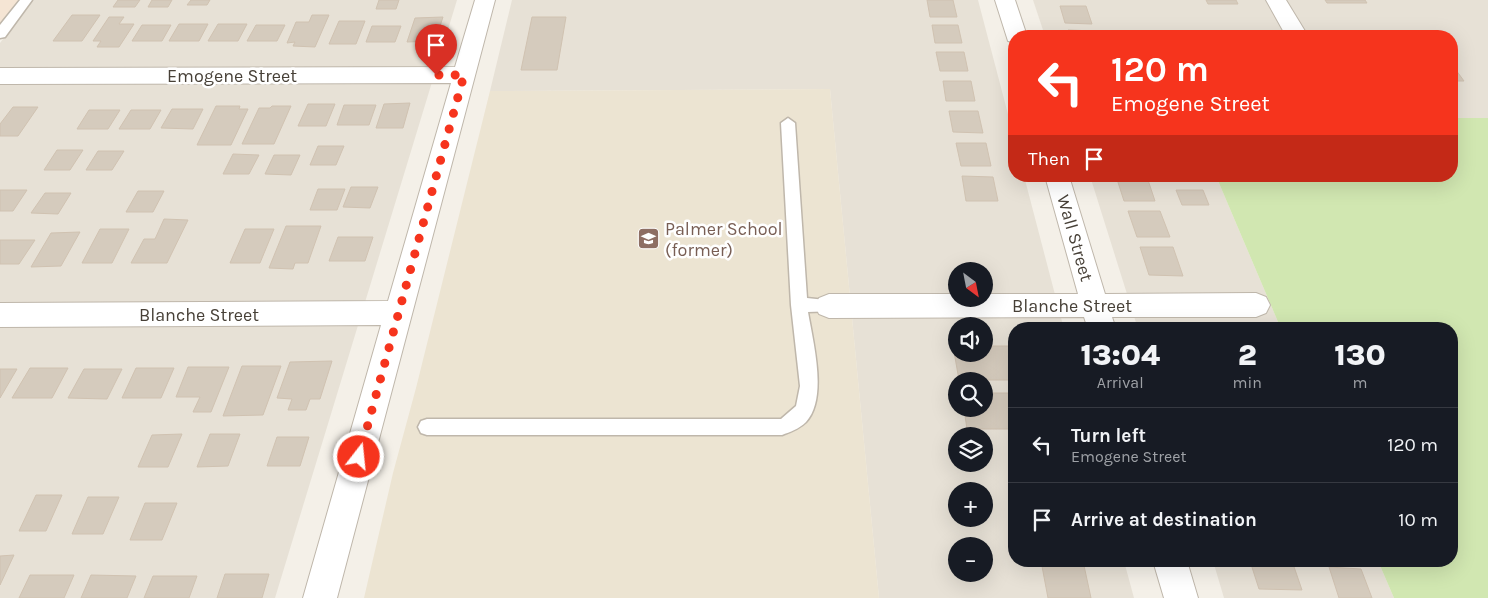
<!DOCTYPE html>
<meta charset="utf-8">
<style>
body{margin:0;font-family:Karla,sans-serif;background:#20242c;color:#f1f3f6;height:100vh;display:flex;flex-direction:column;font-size:19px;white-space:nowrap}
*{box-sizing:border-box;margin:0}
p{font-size:16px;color:#9ea1a6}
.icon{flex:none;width:28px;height:28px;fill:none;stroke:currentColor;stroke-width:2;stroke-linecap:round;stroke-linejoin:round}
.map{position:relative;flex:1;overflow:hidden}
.sheet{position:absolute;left:1008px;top:322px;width:450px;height:245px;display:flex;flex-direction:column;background:#171b24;border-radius:20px;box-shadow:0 5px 20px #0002}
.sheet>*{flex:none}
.banner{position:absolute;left:1008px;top:30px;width:450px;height:152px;border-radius:20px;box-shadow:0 5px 20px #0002;background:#f6341d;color:#fff;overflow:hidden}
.needle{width:32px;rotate:148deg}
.tools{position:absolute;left:948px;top:262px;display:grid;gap:10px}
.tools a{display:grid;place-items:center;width:45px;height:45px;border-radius:50%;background:#171b24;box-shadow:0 5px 20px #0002;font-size:25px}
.pin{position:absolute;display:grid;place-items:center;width:42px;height:42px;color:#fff;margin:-51px -21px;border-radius:50% 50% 50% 0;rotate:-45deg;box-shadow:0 0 5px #0007}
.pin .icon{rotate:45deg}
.me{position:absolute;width:55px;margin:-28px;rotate:16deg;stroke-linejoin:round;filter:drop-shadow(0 0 4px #0008)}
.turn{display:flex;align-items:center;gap:18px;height:105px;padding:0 20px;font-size:22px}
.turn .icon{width:65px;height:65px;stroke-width:2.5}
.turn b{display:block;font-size:35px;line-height:42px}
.then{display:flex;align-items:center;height:48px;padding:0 20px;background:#0003;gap:10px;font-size:19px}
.eta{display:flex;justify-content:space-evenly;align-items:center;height:85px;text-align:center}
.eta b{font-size:30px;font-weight:800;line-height:35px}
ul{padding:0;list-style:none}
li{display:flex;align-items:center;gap:15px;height:75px;padding:0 20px;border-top:1px solid #363941}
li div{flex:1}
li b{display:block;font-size:19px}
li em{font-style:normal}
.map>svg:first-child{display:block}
</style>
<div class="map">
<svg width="1488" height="598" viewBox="0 0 1488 598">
<rect width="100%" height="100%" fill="#f4f0e8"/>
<path fill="#e7e1d6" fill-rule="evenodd" d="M33,0H457L275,598H0V43Z
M512,0H978L1014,137V176H1024L1064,329H1014V561H1124L1134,598H879L830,89L490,91ZM956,271H984V299H956ZM956,326H984V354H956ZM956,381H984V409H956ZM956,436H984V464H956ZM956,491H984V519H956ZM956,546H984V574H956Z
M1033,0H1488V118H1451V36H1045Z
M1090,176H1216L1281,329H1138Z
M1213,561H1378L1394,598H1224Z"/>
<path fill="#f5e5d4" d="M0,0H26L0,34Z"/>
<path fill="#ece4d2" d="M830,89L879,598H364L393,473L416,388L490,91Z"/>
<path fill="#d1e7b1" d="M1451,118H1488V598H1394L1378,561H1451V329H1281L1216,176H1451Z"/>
<path fill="#d5cbbd" stroke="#d0c2b1" d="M118,0H140L135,7H113Z
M152,0H172L168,7H148Z
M191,0H210L207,5H187Z
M379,0H399L396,9H376Z
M927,0H953L957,17H930Z
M1206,0H1236L1238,4H1208Z
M1325,0H1365L1367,3H1327Z
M1060,6H1086L1092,24L1065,23Z
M72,15H100L82,41H53Z
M312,15H329L315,47L293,46L295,42L287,43L296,22H309Z
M109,17H124L119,24H134L119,47H97L101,41H93Z
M443,17L435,41L407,42L415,18Z
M532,17H566L557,70H521Z
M339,21H365L356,44H329Z
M179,24H208L199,41H169Z
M218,24H247L238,41H208Z
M142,25H171L162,41H132Z
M256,25H285L277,41H247Z
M932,25H958L962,43H935Z
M372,26H401L395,42H366Z
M1068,30L1095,31L1097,36H1069Z
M1349,33H1390L1392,36H1352Z
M936,52H964L968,71H940Z
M1451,66H1453L1464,81H1451Z
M943,81H971L975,101H946Z
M410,103L403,128H376L384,104Z
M308,104H335L326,126H298Z
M344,105H376L369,125H337Z
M216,106H240L239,109H248L231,145H197Z
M272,106H291L274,144H242L259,108H270Z
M13,107H38L18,136H0V124Z
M172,109H203L193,129L161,128Z
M89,110H120L108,129H77Z
M131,110H161L150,129H119Z
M949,111H978L983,133L953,132Z
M956,143H986L991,166H961Z
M318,146H344L336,165H310Z
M57,150H83L70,170H44Z
M98,151H124L112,170H86Z
M233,154L259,155L249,174H223Z
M274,155H300L291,175L265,174Z
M962,176L993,177L998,201H966Z
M1116,176L1147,177L1155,201H1124Z
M351,187H378L370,208L343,207Z
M318,189H345L337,210H310Z
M0,190H27L13,211H0Z
M1176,190H1203L1209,205H1182Z
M138,191H164L153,212H126Z
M45,193H71L58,214L31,213Z
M1128,211H1160L1170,237H1137Z
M164,219L188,220L167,263H131L144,239H155Z
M286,226H321L308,263H295L293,269L269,268Z
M100,229H129L112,263H82Z
M245,229H274L260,263H230Z
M80,232L61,266L31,267L51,233Z
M338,237H373L365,261H329Z
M0,240H35L19,264H0Z
M1140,247H1173L1183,276L1149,275Z
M953,346H956V354H984V346H1014V380H959Z
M332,361L320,399H310L306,410H288L292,399L277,398L290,362Z
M242,366H281L263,415L223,416Z
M188,367H229L211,412H193L200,397H176Z
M30,368H68L52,398H12Z
M136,368H174L161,398H122Z
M0,369H17L0,398Z
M84,369H122L107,399L68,398Z
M984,393H1014V429H967L964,409H984Z
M182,434L168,467H138L152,435Z
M210,434H240L228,466L197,467Z
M277,437H309L300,466H267Z
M36,495H62L46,531H19Z
M88,497H119L103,534H72Z
M145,503H177L162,540H130Z
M14,555L0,585V556Z
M1041,561H1083L1091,598H1048Z
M1250,561H1292L1302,590L1259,589Z
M1329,567L1361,569L1372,598H1339Z
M225,574H269L262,598H217Z
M30,575H74L64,598H19Z
M91,575L136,576L127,598H81Z
M153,576H197L189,598H144Z"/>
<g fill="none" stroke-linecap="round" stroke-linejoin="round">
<defs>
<path id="lane" d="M20,0H32L5,37L0,38V25Z
M788,118L795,123L807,298L835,301L837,306L835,311L808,312C813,342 828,398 806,422C799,429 790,432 782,435H427L421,433L418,427L421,421L427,419H781L796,406L800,386L791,305L781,123Z"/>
<path id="street" d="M475,0H495L337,598H303L381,325L0,327V303L388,301L451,83L0,84V68L455,67Z
M995,0H1015L1027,36H1014V42L1008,41Z
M1266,0H1286L1308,36H1286Z
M1045,176H1069L1105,294L1256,293L1266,297L1270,305L1266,313L1256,317H1112L1116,329H1088L1084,317L829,318L819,314L815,306L819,298L829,294H956V299H984V294H1078Z
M1153,561H1187L1198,598H1164Z"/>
</defs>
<use href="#lane" stroke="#bfb7ab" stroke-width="3"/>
<use href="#street" stroke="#bfb7ab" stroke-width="2"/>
<use href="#lane" fill="#fff" fill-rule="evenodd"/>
<use href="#street" fill="#fff" fill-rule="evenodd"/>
</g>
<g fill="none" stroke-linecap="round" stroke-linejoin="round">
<path stroke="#f6341d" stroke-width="9" stroke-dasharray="0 16.2" d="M359,457L464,75H436"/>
</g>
<defs>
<symbol id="school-square" viewBox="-11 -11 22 22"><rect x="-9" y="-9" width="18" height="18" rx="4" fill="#8d6e63" stroke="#fff"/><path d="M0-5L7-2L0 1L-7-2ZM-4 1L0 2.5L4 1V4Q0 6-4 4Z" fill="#fff"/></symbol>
</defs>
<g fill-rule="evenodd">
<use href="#school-square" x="636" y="226" width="25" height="25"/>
</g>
<g text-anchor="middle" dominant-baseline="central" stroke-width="5" stroke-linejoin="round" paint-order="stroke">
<g font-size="18" fill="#474037" stroke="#fff">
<text x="232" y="76">Emogene Street</text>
<text transform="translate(1075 238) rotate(74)">Wall Street</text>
<text x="1072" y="306">Blanche Street</text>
<text x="199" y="315">Blanche Street</text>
</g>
<g font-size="18" fill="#785e54" stroke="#fff" text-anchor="start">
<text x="665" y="229">Palmer School<tspan x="665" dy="21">(former)</tspan></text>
</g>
</g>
</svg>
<div class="tools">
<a><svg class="needle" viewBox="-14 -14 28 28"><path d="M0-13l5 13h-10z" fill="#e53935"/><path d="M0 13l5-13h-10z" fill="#9ea1a6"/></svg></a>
<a><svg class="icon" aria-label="sound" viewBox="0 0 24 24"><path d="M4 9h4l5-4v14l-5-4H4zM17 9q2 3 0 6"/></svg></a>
<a><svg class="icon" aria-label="search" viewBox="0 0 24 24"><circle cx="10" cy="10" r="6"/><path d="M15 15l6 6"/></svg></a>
<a><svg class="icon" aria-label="layers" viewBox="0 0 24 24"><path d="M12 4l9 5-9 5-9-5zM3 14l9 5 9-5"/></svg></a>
<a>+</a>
<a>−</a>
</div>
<div class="pin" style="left:436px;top:75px;background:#d93025"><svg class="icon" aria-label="arrive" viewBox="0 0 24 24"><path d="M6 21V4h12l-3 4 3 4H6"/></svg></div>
<svg class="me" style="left:359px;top:457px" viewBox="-20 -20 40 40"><circle r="17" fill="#f6341d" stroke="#fff" stroke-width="3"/><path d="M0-11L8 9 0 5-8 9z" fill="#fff"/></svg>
<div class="banner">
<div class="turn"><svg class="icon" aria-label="left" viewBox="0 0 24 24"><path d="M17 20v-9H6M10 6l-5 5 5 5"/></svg><div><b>120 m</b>Emogene Street</div></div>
<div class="then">Then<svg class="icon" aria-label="arrive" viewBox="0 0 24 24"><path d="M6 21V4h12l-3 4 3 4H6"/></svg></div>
</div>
<section class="sheet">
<div class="eta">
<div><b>13:04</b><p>Arrival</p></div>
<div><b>2</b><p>min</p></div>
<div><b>130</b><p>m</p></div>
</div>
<ul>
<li><svg class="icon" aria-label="left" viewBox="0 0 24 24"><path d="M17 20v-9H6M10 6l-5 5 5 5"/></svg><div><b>Turn left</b><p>Emogene Street</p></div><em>120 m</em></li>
<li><svg class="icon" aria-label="arrive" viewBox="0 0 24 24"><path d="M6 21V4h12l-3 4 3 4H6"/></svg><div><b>Arrive at destination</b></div><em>10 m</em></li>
</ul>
</section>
</div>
